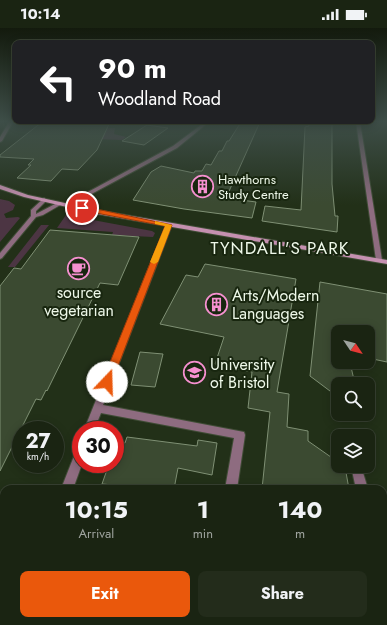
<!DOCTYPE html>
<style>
body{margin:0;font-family:Jost,sans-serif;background:#232c1b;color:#f1f3f6;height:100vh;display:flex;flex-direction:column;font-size:15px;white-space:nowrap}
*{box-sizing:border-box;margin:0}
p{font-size:13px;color:#9fa49f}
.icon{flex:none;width:22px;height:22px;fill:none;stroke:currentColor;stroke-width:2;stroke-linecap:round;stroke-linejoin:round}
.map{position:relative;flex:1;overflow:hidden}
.panel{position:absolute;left:0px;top:457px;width:387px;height:140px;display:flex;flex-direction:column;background:#1a2412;border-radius:12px 12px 0 0;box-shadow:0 2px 10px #0003,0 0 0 1px #384132}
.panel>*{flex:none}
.hud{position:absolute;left:12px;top:12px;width:363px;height:84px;border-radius:8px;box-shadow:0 2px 10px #0003,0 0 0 1px #384132;background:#202124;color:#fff;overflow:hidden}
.needle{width:26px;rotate:125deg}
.fabs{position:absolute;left:331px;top:297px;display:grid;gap:8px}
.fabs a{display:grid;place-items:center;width:44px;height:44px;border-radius:8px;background:#1a2412;box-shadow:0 2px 10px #0003,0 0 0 1px #384132;font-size:20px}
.speed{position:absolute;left:12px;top:393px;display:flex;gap:8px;font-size:20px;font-weight:700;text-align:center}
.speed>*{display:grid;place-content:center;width:52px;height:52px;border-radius:50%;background:#1a2412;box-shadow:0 2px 10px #0003,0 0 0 1px #384132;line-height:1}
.speed small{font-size:10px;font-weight:400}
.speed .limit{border:6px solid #d22;background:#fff;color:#111}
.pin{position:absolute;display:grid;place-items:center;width:34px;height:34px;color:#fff;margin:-17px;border:2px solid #fff;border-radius:50%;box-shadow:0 1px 4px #0007}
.me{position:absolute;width:44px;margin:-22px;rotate:21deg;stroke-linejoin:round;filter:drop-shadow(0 0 3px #0008)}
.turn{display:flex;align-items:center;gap:14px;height:84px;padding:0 20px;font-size:18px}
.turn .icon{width:52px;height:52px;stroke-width:2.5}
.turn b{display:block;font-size:28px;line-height:34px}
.eta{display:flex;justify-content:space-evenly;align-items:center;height:68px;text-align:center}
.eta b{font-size:24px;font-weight:700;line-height:28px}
.action{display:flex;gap:8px;margin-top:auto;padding:8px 20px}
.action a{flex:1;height:46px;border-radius:8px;background:#ea580c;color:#fff;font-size:16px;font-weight:700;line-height:46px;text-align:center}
.action a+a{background:#232c1b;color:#f1f3f6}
.status{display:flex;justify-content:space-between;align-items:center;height:28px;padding:0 20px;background:#1a2412;direction:ltr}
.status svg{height:11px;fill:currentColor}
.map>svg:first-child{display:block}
</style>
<div class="status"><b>10:14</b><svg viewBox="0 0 49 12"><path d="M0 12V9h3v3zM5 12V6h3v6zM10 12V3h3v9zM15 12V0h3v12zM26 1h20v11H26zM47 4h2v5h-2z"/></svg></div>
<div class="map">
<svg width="387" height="597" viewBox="0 0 387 597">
<rect width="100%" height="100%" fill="#223018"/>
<path fill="#4c3543" d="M115,100L114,106L126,109L122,112L95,111L69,101Z
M0,171L9,173L15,177L13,182L4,186L6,190L18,189L20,190L0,214Z
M66,187L152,203L155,205L153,209L112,207L113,204L57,200Z
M41,197H49L15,239H8Z"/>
<path fill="#3b4a31" stroke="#7f9074" d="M42,94H110L97,122L78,142L62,141L51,153L17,150L31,137H28L34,131L0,129V127Z
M241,94H260L226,170L256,174L252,190L184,181L133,172L151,144L161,138L194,145L195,143H202L206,136L211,137L219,123H222L227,113H229Z
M309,94H332V156L335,188H338L337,204L262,193L265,178L301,182L305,99L309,98Z
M147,97L168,100L144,117L122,113Z
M50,202L139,209L118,257L100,255L47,363L46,362L41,372L36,371L0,443V258L14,240L21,241Z
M205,236L296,251L277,364L289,366L287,399L308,403V413L338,434V438L345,439L349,461H262L270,384L248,380L252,344L215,336L224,309L160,296L186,247L198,249Z
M320,254L387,266V334L368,330V304H338V338L351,339L355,356H338V369L310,348Z
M140,324L163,326L155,359L131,357Z
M127,409L197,418L198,412L217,415L212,447L178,440L174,461H112L113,457L102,456L109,436H115V414L125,415Z"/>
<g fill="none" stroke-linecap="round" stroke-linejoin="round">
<defs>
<path id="street" d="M9,94H13L2,113L0,114V109Z
M205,94H209L177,120L69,178L64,177L173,118Z
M356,94H360L382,232L379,234L376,232Z
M44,170L47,172L36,183V186L57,175L62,176L43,187L36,189L2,230L0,231V225L31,188V182Z
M169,195L172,197L103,377L244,404L245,407L237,461H225L234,410L101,385L94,402H84L166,197Z
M348,401L352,402L354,408H344L343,405L344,402Z
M81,418L82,436L73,461H61L76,423L77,420Z
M351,438H361L368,461H356Z
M383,537L387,538V563L383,561Z
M11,593H25L24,597H10Z
M202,593H216L215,597H201Z"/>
<path id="secondary" d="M0,157L28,167L97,182L387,232V236L97,186L24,169L0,161Z"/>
</defs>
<use href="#street" stroke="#3f4c35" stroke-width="2"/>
<use href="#secondary" stroke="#3f4c35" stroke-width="2"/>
<use href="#street" fill="#8e6c80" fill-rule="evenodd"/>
<use href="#secondary" fill="#c590b0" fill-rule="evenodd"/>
</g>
<linearGradient id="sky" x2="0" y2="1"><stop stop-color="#131a0d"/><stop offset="0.53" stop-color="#3e4e48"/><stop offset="1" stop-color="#3e4e48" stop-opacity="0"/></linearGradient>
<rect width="387" height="177" fill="url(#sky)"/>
<path fill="#ea580c" stroke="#983908" d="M82,178L172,197L112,354L107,358L102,354L165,198L80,182L79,180Z"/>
<path fill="#f59e0b" d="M155,193L172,197L158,234L154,236L150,234L165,198L155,196Z"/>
<defs>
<symbol id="building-ring" viewBox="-11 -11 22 22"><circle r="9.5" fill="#18260f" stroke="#f690d0" stroke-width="1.5"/><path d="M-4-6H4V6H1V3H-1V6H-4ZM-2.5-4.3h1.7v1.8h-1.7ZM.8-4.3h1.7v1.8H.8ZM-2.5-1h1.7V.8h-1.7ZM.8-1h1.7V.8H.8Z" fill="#f690d0"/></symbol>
<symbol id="cafe-ring" viewBox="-11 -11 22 22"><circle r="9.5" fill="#18260f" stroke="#f690d0" stroke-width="1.5"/><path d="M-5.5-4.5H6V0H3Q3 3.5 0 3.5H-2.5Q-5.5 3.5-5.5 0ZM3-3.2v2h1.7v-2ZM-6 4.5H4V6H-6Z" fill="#f690d0"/></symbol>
<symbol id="university-ring" viewBox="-11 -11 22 22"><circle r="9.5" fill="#18260f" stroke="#f690d0" stroke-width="1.5"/><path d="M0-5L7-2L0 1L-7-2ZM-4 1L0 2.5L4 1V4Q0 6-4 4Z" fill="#f690d0"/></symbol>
</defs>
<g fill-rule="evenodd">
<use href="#building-ring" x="190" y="146" width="25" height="25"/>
<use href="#cafe-ring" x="66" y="228" width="25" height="25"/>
<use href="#building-ring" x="204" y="264" width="25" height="25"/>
<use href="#university-ring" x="182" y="332" width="25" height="25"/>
</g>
<g text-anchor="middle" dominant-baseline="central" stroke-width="4" stroke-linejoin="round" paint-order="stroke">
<g font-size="13" fill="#eef8e9" stroke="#18260f" text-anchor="start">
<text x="218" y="151">Hawthorns<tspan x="218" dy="15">Study Centre</tspan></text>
</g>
<g font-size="16" fill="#eef8e9" stroke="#18260f" text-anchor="start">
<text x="79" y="264" text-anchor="middle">source<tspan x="79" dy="18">vegetarian</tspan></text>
<text x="232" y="267">Arts/Modern<tspan x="232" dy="18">Languages</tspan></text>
<text x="210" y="336">University<tspan x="210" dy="18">of Bristol</tspan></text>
</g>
<g font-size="17" letter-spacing="1" fill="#eef8e9" stroke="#18260f">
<text x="280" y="220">TYNDALL'S PARK</text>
</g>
</g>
</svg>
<div class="fabs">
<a><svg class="needle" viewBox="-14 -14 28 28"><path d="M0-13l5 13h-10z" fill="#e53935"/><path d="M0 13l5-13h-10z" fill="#9fa49f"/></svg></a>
<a><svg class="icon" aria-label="search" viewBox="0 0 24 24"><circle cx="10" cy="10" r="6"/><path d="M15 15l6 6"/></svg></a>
<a><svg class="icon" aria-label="layers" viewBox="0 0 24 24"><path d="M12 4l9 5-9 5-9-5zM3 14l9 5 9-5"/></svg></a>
</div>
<div class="speed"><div>27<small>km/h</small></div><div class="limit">30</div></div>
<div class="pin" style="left:82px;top:180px;background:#d93025"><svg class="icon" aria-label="arrive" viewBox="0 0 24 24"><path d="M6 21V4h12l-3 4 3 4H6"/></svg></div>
<svg class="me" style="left:107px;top:354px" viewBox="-20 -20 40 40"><circle r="19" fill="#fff"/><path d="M0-13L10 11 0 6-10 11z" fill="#ea580c"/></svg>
<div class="hud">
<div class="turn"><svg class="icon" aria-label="left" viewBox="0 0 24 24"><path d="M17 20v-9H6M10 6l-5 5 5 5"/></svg><div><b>90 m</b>Woodland Road</div></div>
</div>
<section class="panel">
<div class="eta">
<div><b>10:15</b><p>Arrival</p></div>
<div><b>1</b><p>min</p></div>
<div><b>140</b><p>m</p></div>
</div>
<div class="action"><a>Exit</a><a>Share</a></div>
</section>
</div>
